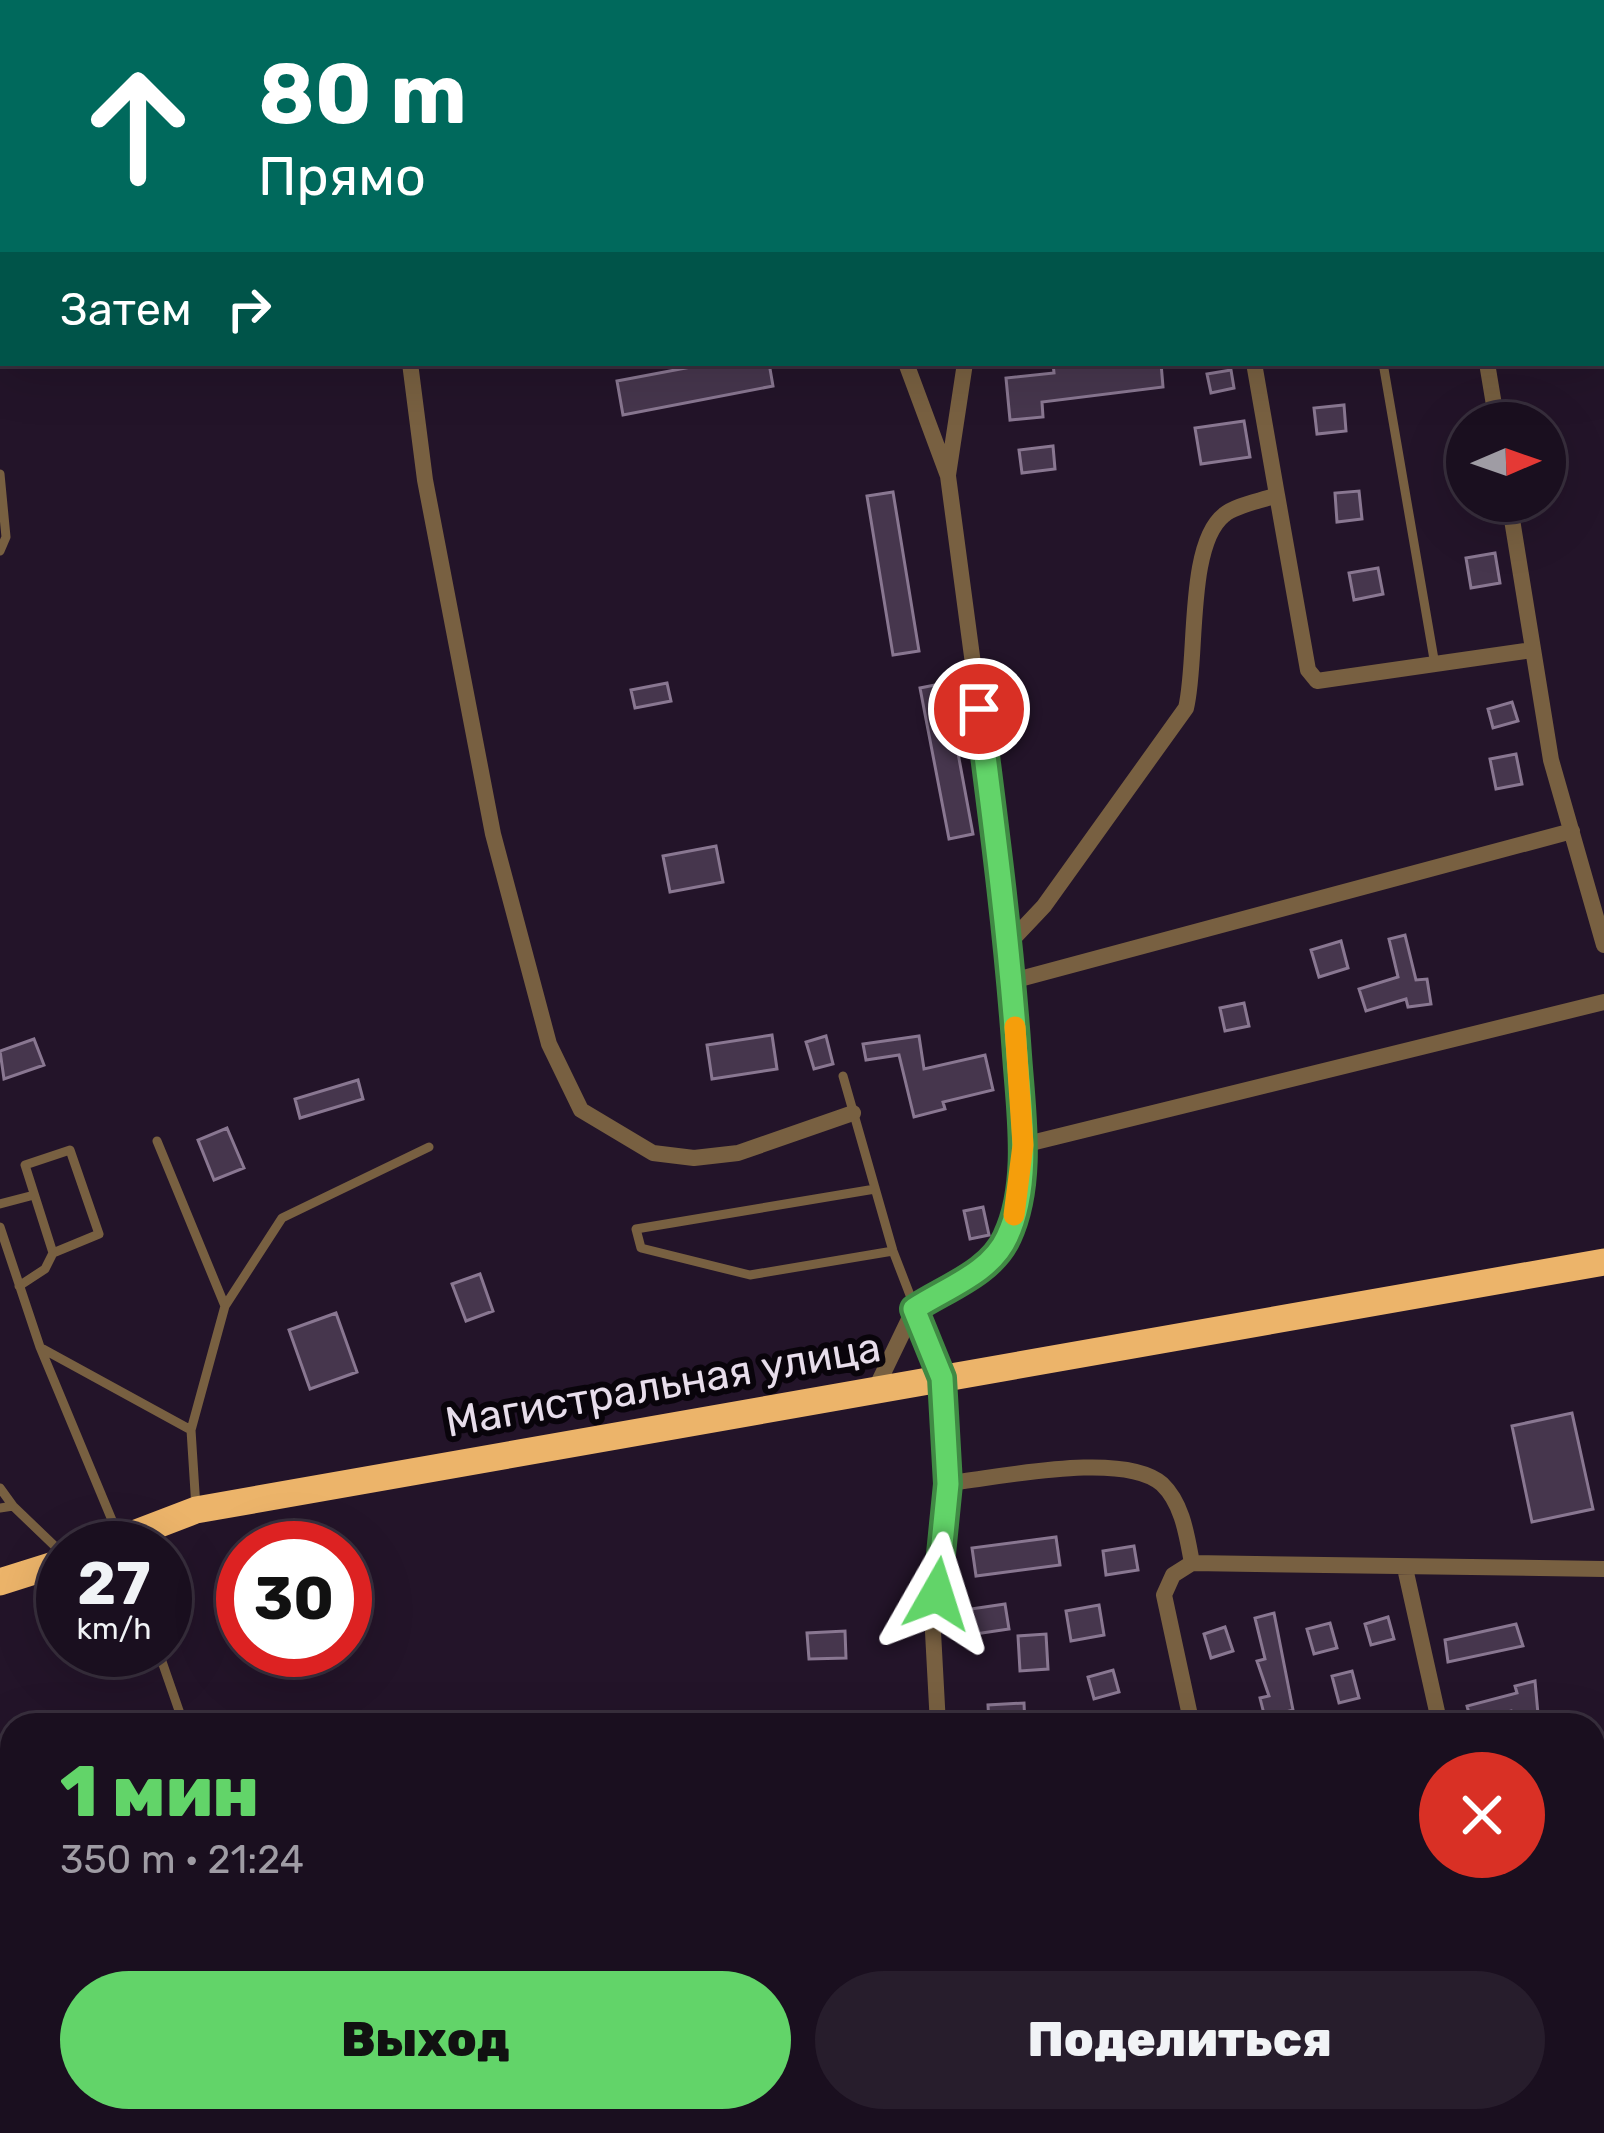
<!DOCTYPE html>
<html lang="ru">
<meta charset="utf-8">
<style>
body{margin:0;font-family:Rubik,sans-serif;background:#271d2c;color:#f1f3f6;height:100vh;display:flex;flex-direction:column;font-size:45px;white-space:nowrap}
*{box-sizing:border-box;margin:0}
p{font-size:39px;color:#9f9ca4}
.icon{flex:none;width:66px;height:66px;fill:none;stroke:currentColor;stroke-width:2;stroke-linecap:round;stroke-linejoin:round}
.map{position:relative;flex:1;overflow:hidden}
.side{position:absolute;left:0px;top:1713px;width:1605px;height:420px;display:flex;flex-direction:column;background:#1a0f1f;border-radius:36px 36px 0 0;box-shadow:0 12px 48px #0002,0 0 0 3px #382f3d}
.side>*{flex:none}
.top-card{position:absolute;left:0px;top:0px;width:1605px;height:366px;box-shadow:0 12px 48px #0002,0 0 0 3px #382f3d;background:#00695c;color:#fff;overflow:hidden}
.needle{width:78px;rotate:88deg}
.tools{position:absolute;left:1446px;top:402px;display:grid;gap:24px}
.tools a{display:grid;place-items:center;width:120px;height:120px;border-radius:50%;background:#1a0f1f;box-shadow:0 12px 48px #0002,0 0 0 3px #382f3d;font-size:60px}
.speed{position:absolute;left:36px;top:1521px;display:flex;gap:24px;font-size:60px;font-weight:700;text-align:center}
.speed>*{display:grid;place-content:center;width:156px;height:156px;border-radius:50%;background:#1a0f1f;box-shadow:0 12px 48px #0002,0 0 0 3px #382f3d;line-height:1}
.speed small{font-size:30px;font-weight:400}
.speed .limit{border:18px solid #d22;background:#fff;color:#111}
.pin{position:absolute;display:grid;place-items:center;width:102px;height:102px;color:#fff;margin:-51px;border:6px solid #fff;border-radius:50%;box-shadow:0 3px 12px #0007}
.me{position:absolute;width:132px;margin:-66px;rotate:6deg;stroke-linejoin:round;filter:drop-shadow(0 0 9px #0008)}
.turn{display:flex;align-items:center;gap:42px;height:252px;padding:0 60px;font-size:54px}
.turn .icon{width:156px;height:156px;stroke-width:2.5}
.turn b{display:block;font-size:84px;line-height:102px}
.then{display:flex;align-items:center;height:114px;padding:0 60px;background:#0003;gap:24px;font-size:45px}
.round{display:grid;place-items:center;flex:none;width:126px;height:126px;border-radius:63px;background:#271d2c}
.summary{display:flex;align-items:center;justify-content:space-between;height:204px;padding:0 60px}
h1{font-size:72px;font-weight:800;line-height:90px;color:#62d469}
.primary-button{display:flex;gap:24px;margin-top:auto;padding:24px 60px}
.primary-button a{flex:1;height:138px;border-radius:72px;background:#62d469;color:#111;font-size:48px;font-weight:800;line-height:138px;text-align:center}
.primary-button a+a{background:#271d2c;color:#f1f3f6}
.map>svg:first-child{display:block}
</style>
<div class="map">
<svg width="1604" height="2133" viewBox="0 0 1604 2133">
<rect width="100%" height="100%" fill="#231429"/>
<path fill="#46364d" stroke="#897791" stroke-width="3" d="M712,363H769L773,386L623,415L617,381Z
M1053,363H1161L1163,387L1042,402L1043,417L1010,420L1006,378L1054,373Z
M1231,370L1234,388L1211,393L1207,374Z
M1344,405L1346,431L1317,434L1314,408Z
M1244,421L1250,457L1201,464L1195,428Z
M1053,446L1055,469L1022,473L1019,450Z
M1359,491L1362,519L1337,522L1335,493Z
M893,492L919,651L893,655L867,496Z
M1495,553L1500,583L1471,588L1466,558Z
M1378,568L1383,594L1354,600L1349,573Z
M667,683L671,701L635,708L631,690Z
M945,683L973,834L949,839L920,688Z
M1512,702L1518,721L1493,728L1488,709Z
M1516,754L1522,784L1496,789L1490,759Z
M716,846L723,882L670,892L663,856Z
M1405,935L1416,980L1427,979L1431,1004L1408,1007L1406,999L1366,1011L1359,989L1398,977L1389,939Z
M1341,941L1348,968L1319,977L1311,950Z
M1244,1003L1249,1026L1225,1031L1220,1008Z
M772,1035L777,1069L712,1079L707,1045Z
M826,1036L833,1064L814,1069L806,1042Z
M919,1036L924,1069L985,1055L993,1090L943,1102L945,1109L914,1117L899,1055L866,1060L863,1044Z
M34,1039L44,1065L4,1079L0,1051Z
M358,1080L363,1099L300,1118L295,1099Z
M227,1128L244,1168L214,1180L198,1140Z
M983,1207L989,1235L970,1239L964,1211Z
M480,1274L493,1311L466,1321L452,1284Z
M336,1313L357,1372L310,1389L289,1330Z
M1572,1413L1593,1509L1532,1522L1512,1426Z
M1056,1537L1060,1565L976,1576L972,1548Z
M1134,1546L1138,1570L1106,1575L1103,1551Z
M1005,1604L1009,1629L975,1634L971,1609Z
M1099,1605L1104,1635L1071,1641L1066,1611Z
M1274,1613L1293,1710L1265,1718L1260,1698L1269,1696L1257,1661L1265,1659L1255,1618Z
M1388,1617L1394,1639L1371,1645L1365,1624Z
M1330,1623L1337,1648L1314,1654L1307,1629Z
M1516,1624L1523,1646L1448,1662L1445,1640Z
M1225,1627L1233,1651L1211,1658L1204,1634Z
M845,1631L846,1658L809,1659L807,1633Z
M1046,1634L1048,1669L1020,1671L1018,1636Z
M1113,1670L1119,1692L1094,1699L1088,1677Z
M1352,1671L1359,1698L1339,1703L1332,1676Z
M1535,1681L1539,1725H1514L1511,1711L1471,1721L1467,1706L1517,1693L1515,1686Z
M1024,1703L1025,1725H989L988,1705Z"/>
<g fill="none" stroke-linecap="round" stroke-linejoin="round">
<path stroke="#786041" stroke-width="9" d="M1383,363L1435,665
M0,474L6,537L0,551
M843,1076L893,1251L940,1373
M157,1141L225,1306L191,1430L196,1508
M875,1189L636,1229L641,1248L750,1275L893,1251
M0,1204L34,1195
M0,1227L40,1347L119,1537
M19,1286L45,1269L53,1253L99,1234L70,1150L25,1165L53,1253
M225,1306L282,1218L429,1147
M43,1349L191,1430
M0,1488L13,1506
M0,1508L13,1506L63,1554
M158,1650L184,1725
M0,1862L12,1894
M115,2121L121,2133"/>
<path stroke="#786041" stroke-width="16" d="M251,0L252,3
M335,0L336,3
M834,0V3
M936,0V3
M1197,0V3
M1431,0L1432,3
M1602,34H1604
M410,363L425,480L493,834L549,1044L581,1110L653,1153L694,1158L738,1153L853,1113
M1487,363L1497,423
M948,475L965,363
M1277,495L1308,670L1317,681L1532,650
M1509,501L1551,760L1604,945
M1010,942L1044,906L1186,708C1198,660 1186,545 1224,515C1236,505 1261,501 1277,495L1254,363
M1012,981L1572,831
M1023,1145L1604,1002
M875,1390L914,1309L963,1281L1000,1250L1014,1218L1023,1145L1010,942L948,476L906,363
M948,1483C998,1478 1123,1450 1162,1484C1183,1504 1187,1537 1192,1563
M1405,1568L1440,1725
M938,1725L933,1632L948,1483L942,1378
M1192,1725L1164,1595L1173,1575L1192,1563L1604,1569
M1278,2121L1281,2133
M1530,2121L1533,2133
M912,2133L924,2121
M986,2133V2121"/>
<path stroke="#ecb46a" stroke-width="27" d="M97,1548L196,1510L1604,1262
M0,1582L63,1562"/>
</g>
<g fill="none" stroke-linecap="round" stroke-linejoin="round">
<defs>
<path id="route" d="M937,1594L948,1484L942,1378L914,1309C946,1288 991,1273 1007,1237C1032,1184 1021,1112 1017,1055C1009,939 994,825 979,709"/>
</defs>
<use href="#route" stroke="#408a44" stroke-width="30"/>
<use href="#route" stroke="#62d469" stroke-width="21"/>
<path stroke="#f59e0b" stroke-width="21" d="M1014,1215L1023,1145L1015,1027"/>
</g>
<g text-anchor="middle" dominant-baseline="central" stroke-width="12" stroke-linejoin="round" paint-order="stroke">
<g font-size="42" fill="#e7ddeb" stroke="#09040b">
<text transform="translate(663 1385) rotate(-10)">Магистральная улица</text>
</g>
</g>
</svg>
<div class="tools">
<a><svg class="needle" viewBox="-14 -14 28 28"><path d="M0-13l5 13h-10z" fill="#e53935"/><path d="M0 13l5-13h-10z" fill="#9f9ca4"/></svg></a>
</div>
<div class="speed"><div>27<small>km/h</small></div><div class="limit">30</div></div>
<div class="pin" style="left:979px;top:709px;background:#d93025"><svg class="icon" aria-label="arrive" viewBox="0 0 24 24"><path d="M6 21V4h12l-3 4 3 4H6"/></svg></div>
<svg class="me" style="left:937px;top:1594px" viewBox="-20 -20 40 40"><path d="M0-17L14 15 0 8-14 15z" fill="#62d469" stroke="#fff" stroke-width="4"/></svg>
<div class="top-card">
<div class="turn"><svg class="icon" aria-label="ahead" viewBox="0 0 24 24"><path d="M12 20V5M6 11l6-6 6 6"/></svg><div><b>80 m</b>Прямо</div></div>
<div class="then">Затем<svg class="icon" aria-label="right" viewBox="0 0 24 24"><path d="M7 20v-9h11M14 6l5 5-5 5"/></svg></div>
</div>
<section class="side">
<div class="summary"><div><h1>1 мин</h1><p>350 m · 21:24</p></div><a class="round" style="background:#d93025;color:#fff"><svg class="icon" aria-label="close" viewBox="0 0 24 24"><path d="M6 6l12 12M18 6L6 18"/></svg></a></div>
<div class="primary-button"><a>Выход</a><a>Поделиться</a></div>
</section>
</div>
